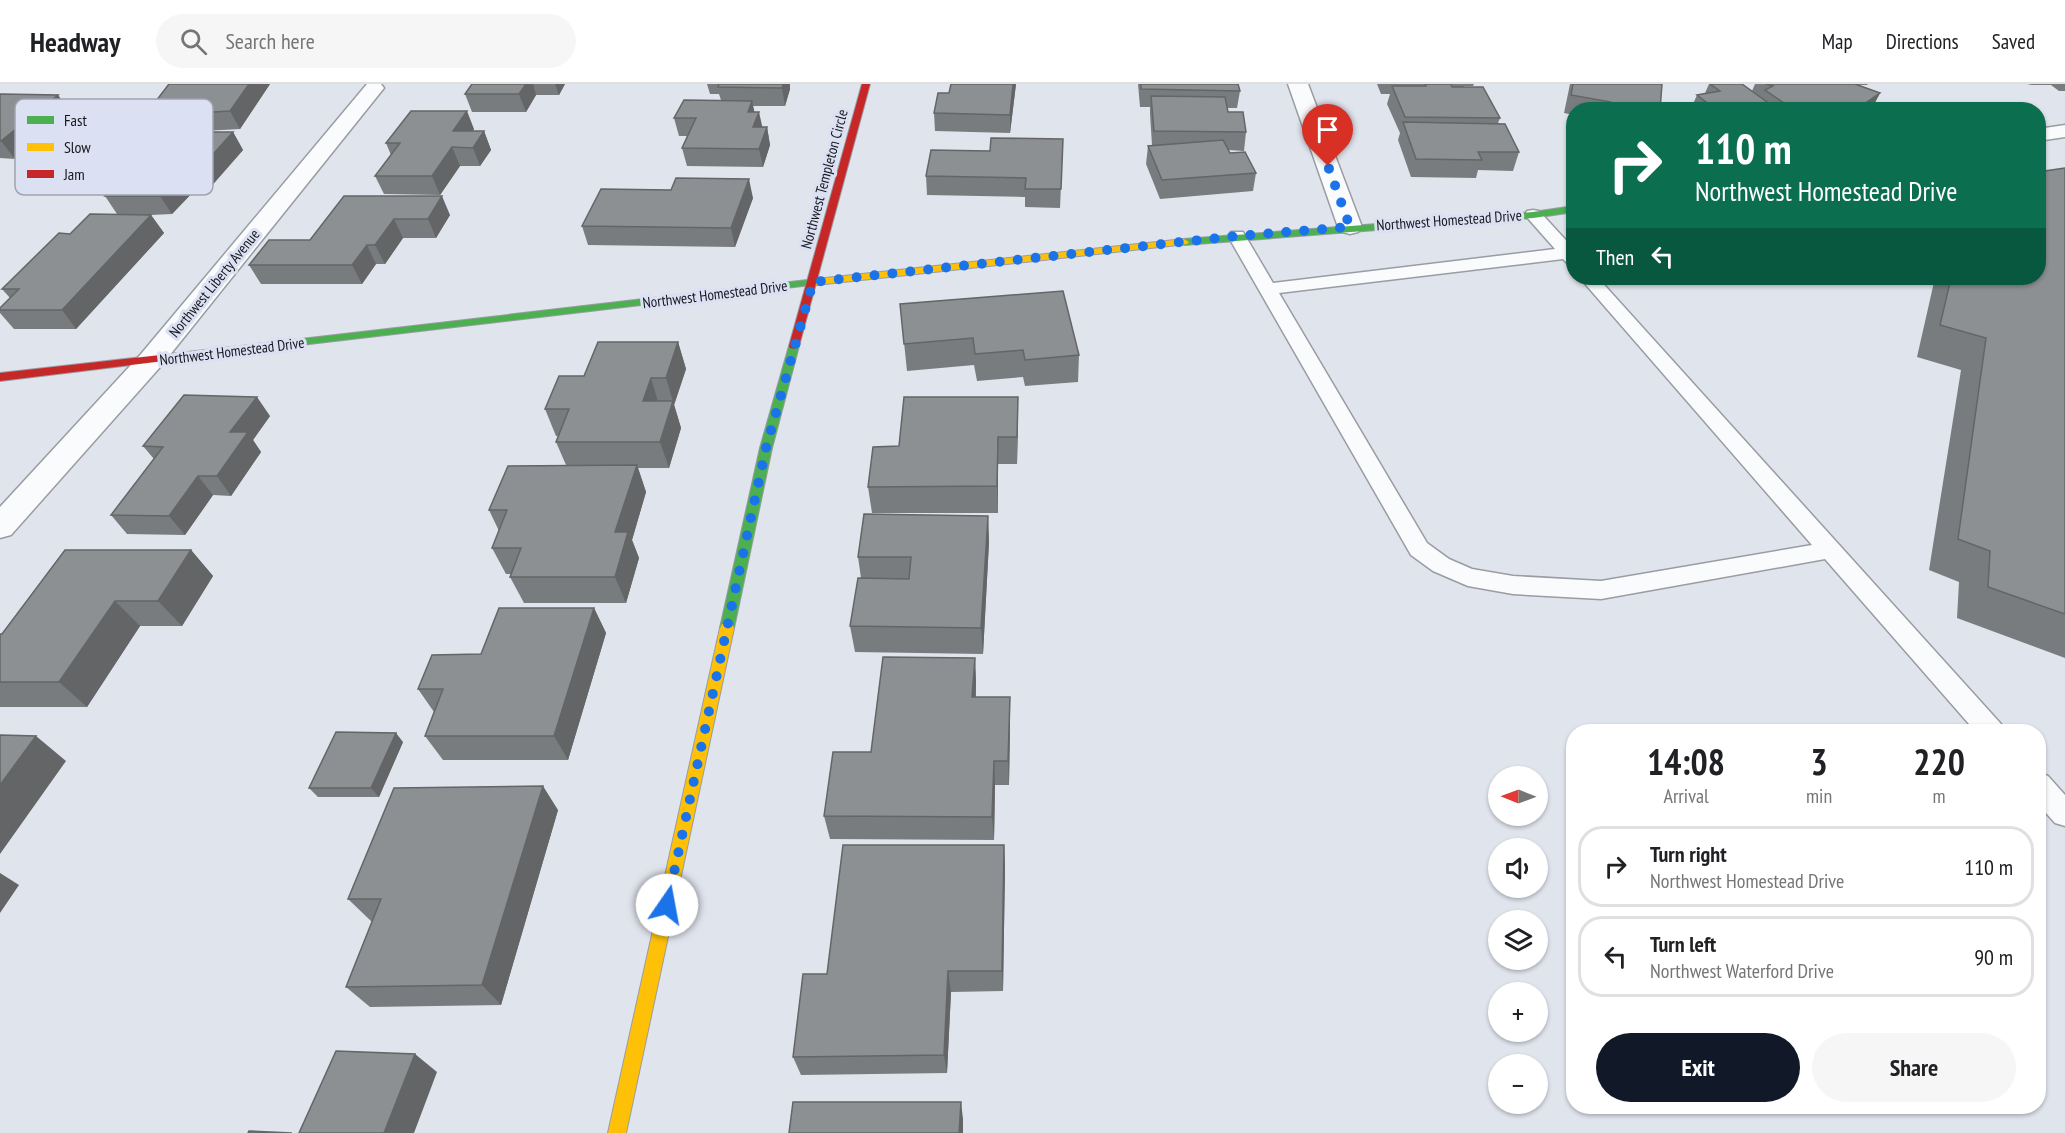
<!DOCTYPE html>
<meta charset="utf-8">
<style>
body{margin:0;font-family:"PT Sans Narrow",sans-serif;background:#f6f6f6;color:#202124;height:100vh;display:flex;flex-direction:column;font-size:22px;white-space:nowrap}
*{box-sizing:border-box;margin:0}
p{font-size:20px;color:#757577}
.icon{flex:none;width:33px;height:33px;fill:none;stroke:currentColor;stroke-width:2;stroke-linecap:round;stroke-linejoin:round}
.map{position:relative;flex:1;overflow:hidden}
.details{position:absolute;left:1566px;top:640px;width:480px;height:390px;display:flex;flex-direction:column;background:#fff;border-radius:24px;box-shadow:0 2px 4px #0004}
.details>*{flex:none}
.banner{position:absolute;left:1566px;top:18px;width:480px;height:183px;border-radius:24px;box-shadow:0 2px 4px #0004;background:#0b6e4f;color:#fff;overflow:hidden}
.needle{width:39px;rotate:271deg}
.controls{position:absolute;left:1488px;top:682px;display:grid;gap:12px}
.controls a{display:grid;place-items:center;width:60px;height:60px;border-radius:50%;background:#fff;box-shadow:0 2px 4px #0004;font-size:30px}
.pin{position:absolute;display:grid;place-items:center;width:51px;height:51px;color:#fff;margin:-62px -26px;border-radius:50% 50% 50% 0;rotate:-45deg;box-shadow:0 0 6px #0007}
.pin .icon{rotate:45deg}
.me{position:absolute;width:66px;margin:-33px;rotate:12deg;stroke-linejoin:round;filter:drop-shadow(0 0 4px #0008)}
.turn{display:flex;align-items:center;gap:21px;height:126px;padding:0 30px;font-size:27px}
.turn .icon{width:78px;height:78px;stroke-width:2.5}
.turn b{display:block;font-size:42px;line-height:51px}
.then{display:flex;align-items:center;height:57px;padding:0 30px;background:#0003;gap:12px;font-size:22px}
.eta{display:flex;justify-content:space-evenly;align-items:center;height:102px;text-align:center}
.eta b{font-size:36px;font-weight:800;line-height:42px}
.action{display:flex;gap:12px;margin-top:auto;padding:12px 30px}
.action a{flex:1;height:69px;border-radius:36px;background:#111827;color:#fff;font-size:24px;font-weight:800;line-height:69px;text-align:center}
.action a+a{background:#f6f6f6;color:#202124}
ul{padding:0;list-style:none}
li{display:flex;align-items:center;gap:18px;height:81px;margin:0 12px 9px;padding:0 18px;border:3px solid #e0e0e0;border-radius:24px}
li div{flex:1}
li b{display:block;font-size:22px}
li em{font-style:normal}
header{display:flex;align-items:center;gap:36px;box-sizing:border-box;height:84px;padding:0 30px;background:#fff;border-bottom:2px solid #e0e0e0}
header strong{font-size:28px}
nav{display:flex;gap:33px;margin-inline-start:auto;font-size:21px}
.search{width:420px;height:54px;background:#f6f6f6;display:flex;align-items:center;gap:15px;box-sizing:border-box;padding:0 21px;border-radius:33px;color:#757577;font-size:22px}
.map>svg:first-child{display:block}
</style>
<header>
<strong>Headway</strong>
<div class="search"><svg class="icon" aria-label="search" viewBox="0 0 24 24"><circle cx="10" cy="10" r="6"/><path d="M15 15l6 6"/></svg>Search here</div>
<nav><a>Map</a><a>Directions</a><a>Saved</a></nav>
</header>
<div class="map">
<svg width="2065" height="1049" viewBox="0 0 2065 1049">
<rect width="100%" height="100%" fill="#e0e4ed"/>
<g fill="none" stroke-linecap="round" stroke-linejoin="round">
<defs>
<path id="lane" d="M1533,126L1539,127L1574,165V181L1568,180L1563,175L1279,209L1427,459L1449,475L1472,485L1513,492L1601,497L1812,461L1580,194H1598L2001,640L2005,648H1976L1825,475L1601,515L1513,510L1468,502L1433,487L1411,471L1228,152L1231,148H1243L1273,199L1555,165L1525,131L1527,127Z
M2038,688L2048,692L2065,711V742L2055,739L2038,720Z"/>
<path id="street" d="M367,0H381L384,4L161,282L11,451L0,454V423L141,270Z
M1288,0H1308L1362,143L1358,148L1350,150L1342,148L1338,143Z
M2065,41V53L2038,57V45Z"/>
<path id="fast" d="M1574,122V128L1533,134L1184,161L1179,158L1184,155L1533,128Z
M816,195L821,198L820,200L275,264L270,261L275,258Z
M794,259L799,262L772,364L734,544L732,548H722L720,544L760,364L789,262Z"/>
<path id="slow" d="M1184,155L1189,158L1187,160L816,201L811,198L816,195Z
M727,539L732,540L734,544L626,1049H608L720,544L722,540Z"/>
<path id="jam" d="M862,0H870L799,262L794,265L790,264L789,262Z
M275,258L280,261L279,263L0,297V289Z"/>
</defs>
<use href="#lane" stroke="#9a9ca3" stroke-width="3"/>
<use href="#street" stroke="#9a9ca3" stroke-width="3"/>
<use href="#fast" stroke="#9a9ca3" stroke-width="2"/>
<use href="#slow" stroke="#9a9ca3" stroke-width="2"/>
<use href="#jam" stroke="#9a9ca3" stroke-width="2"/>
<use href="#lane" fill="#fafbfc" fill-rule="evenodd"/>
<use href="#street" fill="#fafbfc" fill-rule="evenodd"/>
<use href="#fast" fill="#4caf50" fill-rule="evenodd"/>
<use href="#slow" fill="#ffc107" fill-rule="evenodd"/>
<use href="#jam" fill="#c62828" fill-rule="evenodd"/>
</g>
<path fill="#797c7e" d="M169,0H270L240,45L186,48H233L243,66L208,106H195L172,130L151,131L164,149L76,245H14L0,229V224L10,214L2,205L70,150L117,130L105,112L119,98L112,88L163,58L171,49L122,52L111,34L156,17Z
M472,0H565L559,11H536L526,28H472L465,10Z
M707,0H790V5L785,22H753L754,28L762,43H767L770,61L763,83L687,82L682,64L687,52H679L674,34L721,16L719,10H710Z
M951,0H1016L1010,49L935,47L934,29L949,9Z
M1138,0H1238L1240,7L1237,24H1228V28L1246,48L1244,67L1228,66L1230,69L1256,89L1253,107L1160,115L1146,80L1148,62L1152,61L1150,30V23H1140Z
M1377,0H1474L1473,2H1464V3L1500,34L1498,39L1519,68L1513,87L1478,86L1476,94L1411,93L1398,56L1400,49L1387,20L1390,10H1381Z
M1570,0H1662L1660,26H1574V31L1564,29Z
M1709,0H1742L1752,7L1755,0H1868L1867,1H1858L1880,9L1871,26H1663L1664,24L1693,20L1697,11L1705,9Z
M2027,0H2065V7H2059L2051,1H2032Z
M0,10L58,11L70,29L15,75L0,74Z
M474,45L473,47H484L491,66L480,82H460L440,111L384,110L375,92L391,71L386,59Z
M1063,55L1060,124L1025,123V113L927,111L926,92L990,67Z
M2065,84V574L1957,534L1959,498L1929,486L1961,286L1917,273L1934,198L1917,194H2038Z
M344,112L450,131L436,154H403L385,180H376L362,200H261L249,181L310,156Z
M753,114L735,163L588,161L582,142Z
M900,220L1079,271L1078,298L1025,302L1023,293L977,297L974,281L907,287Z
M678,258L686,285L674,321L681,344L669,384H638L646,408L632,456L639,474L626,519H524L510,493L511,490H506L492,464L499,447L489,426L566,381L556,358L558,352H556L545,325L584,292Z
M1018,313L1017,380H998V429H872L868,403L899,362Z
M270,332L253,356L261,368L231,412L213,411L185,451L127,450L111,431L154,375L143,362Z
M988,432L989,458L983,570L855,568L850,542L861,494L858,473Z
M191,466L213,492L182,542H140L87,623H0V550H2Z
M594,524L606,549L568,676H443L425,652L434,628L418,605L481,570Z
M975,574L976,599V613H1010V638L1009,701H995L994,756L830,755L824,732L871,668Z
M403,658L379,713H318L309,704Z
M558,726L501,921L370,923L346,903L372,837H371L348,815Z
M1004,761L1005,784L1003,907L951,908L947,989L801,991L793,973L827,890Z"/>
<path fill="#636566" d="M249,0H270L240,45L230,27Z
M526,0H533L536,11L526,28L519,10Z
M555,0H565L559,11Z
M783,0H790V5L785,22L782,4Z
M1013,0H1016L1010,49V31Z
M1880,9L1871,26H1855Z
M58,11L70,29L15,75L1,57Z
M752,17L756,35L748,28Z
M467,27L474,45L462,64L453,47Z
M759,28L763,46L753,43Z
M767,43L770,61L763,83L759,65Z
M484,47L491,66L480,82L473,64Z
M233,48L243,66L208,106L197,88Z
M452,63L460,82L440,111L432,92Z
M184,87L195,106L172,130L160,112Z
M749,95L753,114L735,163L731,144Z
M442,112L450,131L436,154L428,135Z
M151,131L164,149L76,245L62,226Z
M394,135L403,154L385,180L375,161Z
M367,161L376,180L362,200L352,181Z
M678,258L686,285L674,321L666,294Z
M651,294L659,321L643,317Z
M257,313L270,332L253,356L261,368L231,412L217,392L230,348Z
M1018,313V340L1017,380V353Z
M673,317L681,344L669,384L660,358Z
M998,353V429L997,402Z
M637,381L646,408L632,456L639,474L626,519L615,493V448Z
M198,392L213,411L185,451L169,432Z
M988,432L989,458L983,570L981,544Z
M191,466L213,492L182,542L158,517Z
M115,517L140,542L87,623L59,598Z
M594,524L606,549L568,676L554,652Z
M975,574L976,599L974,638L972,613Z
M1010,613V638L1009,701L1008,677Z
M396,649L403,658L379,713L371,704Z
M36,652L66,677L0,770V701Z
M994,677L995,701L994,756L992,733Z
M543,702L558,726L501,921L482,901Z
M1004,761L1005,784L1003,907L1002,887Z
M0,789L19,801L0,829Z
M948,887L951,908L947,989L944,971Z
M415,970L437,988L414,1049H384Z
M961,1018L963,1035V1049H959Z"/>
<path fill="#8d9092" stroke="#636566" stroke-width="1.5" d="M169,0H249L230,27L111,34L123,19L156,17Z
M472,0H526L519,10H465Z
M719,0H783L782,4L718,3Z
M951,0H1013L1010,31L934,29L938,9H949Z
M1141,0H1238L1240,7L1141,5Z
M1425,0H1451L1452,3H1483L1500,34L1405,33L1392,2H1426Z
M1573,0H1662L1660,26H1610L1611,18L1571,11Z
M1710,0H1742L1778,26H1666L1664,24L1706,18L1697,11L1720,7Z
M1766,0H1855L1880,9L1855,26H1849L1838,21L1832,26H1794L1765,6L1773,2Z
M0,10L58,11L1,57H0Z
M1151,12L1225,13L1228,28H1243L1246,48L1154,47Z
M684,16L752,17L748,28H759L753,43H767L759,65L682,64L696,34H674Z
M411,27H467L453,47H484L473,64L452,63L432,92H375L400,59H386Z
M1403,38L1505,40L1519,68H1478L1482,76L1416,75Z
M172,48H233L197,88L184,87L160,112H105L129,88H112L142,58H163Z
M991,54L1063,55L1061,105H1025L1026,94L926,92L931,66L990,67Z
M1223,56L1230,69L1245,68L1256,89L1162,96L1148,62Z
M2065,84V530L1988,503L1990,467L1958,455L1986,254L1940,241L1951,194H2038V88Z
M676,94L749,95L731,144L582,142L601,105L671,106Z
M344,112H442L428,135H394L375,161H367L352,181H249L269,156H310Z
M90,130L151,131L62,226H0V224L19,205H2L59,149L70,150Z
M1063,207L1079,271L1025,276L1023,266L975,270L973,254L904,260L900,220Z
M598,258H678L666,294H651L643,317H673L660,358H556L569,325H545L559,292H584Z
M184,311L257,313L230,348H248L217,392H198L169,432L111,431L163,363L143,362Z
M904,313H1018L1017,353H998L997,402L868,403L873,363L899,362Z
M637,381L615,448H628L615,493H510L521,464H492L507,426H489L508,382Z
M864,430L988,432L981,544L850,542L858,494L909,495L911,473H858Z
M65,466H191L158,517H115L59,598H0V550H2Z
M499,524H594L554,652H425L443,605H418L432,571L481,570Z
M883,573L975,574L972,613H1010L1008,677H994L992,733L824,732L833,668H871Z
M336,648L396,649L371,704H309Z
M0,651L36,652L0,701Z
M543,702L482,901L346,903L381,815H348L394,704Z
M843,761H1004L1002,887H948L944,971L793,973L803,890H827Z
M336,967L415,970L384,1049H299Z
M793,1018H961L959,1049H789Z
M249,1047L292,1049H248Z"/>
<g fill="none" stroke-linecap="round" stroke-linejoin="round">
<path stroke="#1a73e8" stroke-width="10" stroke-dasharray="0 18" d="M667,821L766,364L813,198L1237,152L1350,143L1328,82"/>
</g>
<g text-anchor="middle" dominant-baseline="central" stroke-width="6" stroke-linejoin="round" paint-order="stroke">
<g font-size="15" fill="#15171d" stroke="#dbe1f2">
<text transform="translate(824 95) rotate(-75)">Northwest Templeton Circle</text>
<text transform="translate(1449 136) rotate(-4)">Northwest Homestead Drive</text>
<text transform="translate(214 199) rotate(-51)">Northwest Liberty Avenue</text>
<text transform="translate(715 210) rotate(-7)">Northwest Homestead Drive</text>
<text transform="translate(232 267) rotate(-7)">Northwest Homestead Drive</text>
</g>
</g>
<rect x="15" y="15" width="198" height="96" rx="9" fill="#dbe1f2" stroke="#a0a4b2" stroke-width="1.5"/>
<rect x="27" y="32" width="27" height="8" fill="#4caf50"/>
<rect x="27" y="59" width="27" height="8" fill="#ffc107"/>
<rect x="27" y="86" width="27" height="8" fill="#c62828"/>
<g font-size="16" fill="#15171d">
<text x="64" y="42">Fast</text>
<text x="64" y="69">Slow</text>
<text x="64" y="96">Jam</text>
</g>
</svg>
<div class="controls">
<a><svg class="needle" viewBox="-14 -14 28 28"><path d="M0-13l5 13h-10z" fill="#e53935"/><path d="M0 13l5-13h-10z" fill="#757577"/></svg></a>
<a><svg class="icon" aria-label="sound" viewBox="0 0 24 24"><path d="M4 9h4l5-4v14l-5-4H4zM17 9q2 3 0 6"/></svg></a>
<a><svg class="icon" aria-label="layers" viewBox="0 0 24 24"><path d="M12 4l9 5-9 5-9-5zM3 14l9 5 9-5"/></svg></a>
<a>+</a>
<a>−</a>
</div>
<div class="pin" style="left:1328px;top:82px;background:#d93025"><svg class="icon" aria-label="arrive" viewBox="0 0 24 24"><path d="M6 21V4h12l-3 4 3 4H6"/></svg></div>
<svg class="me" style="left:667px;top:821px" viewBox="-20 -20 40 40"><circle r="19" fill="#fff"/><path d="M0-13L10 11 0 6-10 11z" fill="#1a73e8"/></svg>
<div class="banner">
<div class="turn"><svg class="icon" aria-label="right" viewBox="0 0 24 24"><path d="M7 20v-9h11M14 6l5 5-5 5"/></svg><div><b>110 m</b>Northwest Homestead Drive</div></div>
<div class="then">Then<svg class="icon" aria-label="left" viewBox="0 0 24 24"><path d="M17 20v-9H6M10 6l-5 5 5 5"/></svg></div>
</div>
<section class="details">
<div class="eta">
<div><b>14:08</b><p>Arrival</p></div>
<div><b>3</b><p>min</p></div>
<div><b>220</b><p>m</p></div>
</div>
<ul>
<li><svg class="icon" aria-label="right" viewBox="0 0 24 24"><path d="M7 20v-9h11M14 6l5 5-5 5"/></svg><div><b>Turn right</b><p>Northwest Homestead Drive</p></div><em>110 m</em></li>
<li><svg class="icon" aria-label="left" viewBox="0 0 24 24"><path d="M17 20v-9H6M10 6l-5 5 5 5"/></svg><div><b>Turn left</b><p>Northwest Waterford Drive</p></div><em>90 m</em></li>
</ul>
<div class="action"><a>Exit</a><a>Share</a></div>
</section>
</div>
